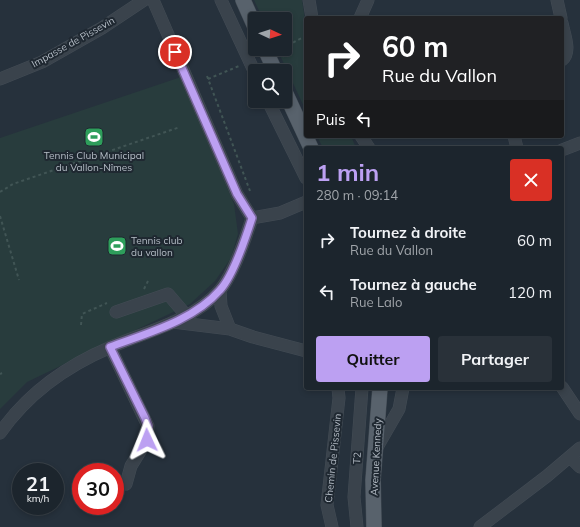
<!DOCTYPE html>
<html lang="fr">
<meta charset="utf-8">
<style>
body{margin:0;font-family:Mulish,sans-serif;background:#293139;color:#f1f3f6;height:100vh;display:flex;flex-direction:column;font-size:15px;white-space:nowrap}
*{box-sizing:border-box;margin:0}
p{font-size:13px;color:#a0a5aa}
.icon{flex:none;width:22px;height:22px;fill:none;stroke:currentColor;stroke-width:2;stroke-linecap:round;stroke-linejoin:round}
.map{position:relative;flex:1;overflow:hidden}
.drawer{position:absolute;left:304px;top:146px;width:260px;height:244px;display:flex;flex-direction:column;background:#1c252d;border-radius:4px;box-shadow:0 2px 6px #0003,0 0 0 1px #3a4249}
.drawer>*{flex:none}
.hud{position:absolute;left:304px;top:16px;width:260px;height:122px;border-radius:4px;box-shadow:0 2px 6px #0003,0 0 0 1px #3a4249;background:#202124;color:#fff;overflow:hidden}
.needle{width:26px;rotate:94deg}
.fabs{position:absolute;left:248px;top:12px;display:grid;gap:8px}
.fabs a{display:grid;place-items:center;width:44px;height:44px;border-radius:4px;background:#1c252d;box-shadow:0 2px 6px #0003,0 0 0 1px #3a4249;font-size:20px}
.speed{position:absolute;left:12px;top:463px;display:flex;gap:8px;font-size:20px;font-weight:700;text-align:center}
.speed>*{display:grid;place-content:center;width:52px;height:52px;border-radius:50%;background:#1c252d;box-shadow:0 2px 6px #0003,0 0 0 1px #3a4249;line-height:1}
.speed small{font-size:10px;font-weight:400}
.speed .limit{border:6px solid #d22;background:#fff;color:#111}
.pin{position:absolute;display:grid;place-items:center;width:34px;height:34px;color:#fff;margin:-17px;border:2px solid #fff;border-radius:50%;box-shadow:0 1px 4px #0007}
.me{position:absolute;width:44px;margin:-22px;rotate:358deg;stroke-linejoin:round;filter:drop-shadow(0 0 3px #0008)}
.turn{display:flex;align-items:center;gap:14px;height:84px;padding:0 12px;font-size:18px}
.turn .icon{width:52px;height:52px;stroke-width:2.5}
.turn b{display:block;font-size:28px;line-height:34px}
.then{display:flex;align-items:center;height:38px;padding:0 12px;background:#0003;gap:8px;font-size:15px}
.round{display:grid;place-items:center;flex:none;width:42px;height:42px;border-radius:4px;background:#293139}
.head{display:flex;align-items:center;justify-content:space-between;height:68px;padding:0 12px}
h1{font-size:24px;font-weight:700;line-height:30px;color:#bca0f2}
.action{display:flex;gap:8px;margin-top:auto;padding:8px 12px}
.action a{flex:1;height:46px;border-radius:4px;background:#bca0f2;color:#111;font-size:16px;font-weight:700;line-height:46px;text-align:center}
.action a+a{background:#293139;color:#f1f3f6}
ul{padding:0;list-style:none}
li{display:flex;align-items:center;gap:12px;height:52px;padding:0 12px}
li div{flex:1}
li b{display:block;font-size:15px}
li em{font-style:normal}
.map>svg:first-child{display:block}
</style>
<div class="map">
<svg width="580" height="527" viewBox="0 0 580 527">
<rect width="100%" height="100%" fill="#26313c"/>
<path fill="#283c3d" d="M254,0H302L306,26V111L277,49H285V19H263Z
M181,77L234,204L238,234L231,258L215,281L190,304L27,382L0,409V138Z
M317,136H351L356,148H323Z"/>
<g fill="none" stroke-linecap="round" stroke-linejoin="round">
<defs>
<path id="minor" d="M153,0L237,194L252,218
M221,0L255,73
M309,0L312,18
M557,0L561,18
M360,18L368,0
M562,23C564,34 572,52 562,60
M0,79L42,62L102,28L144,0
M268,101L306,178
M361,136L369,148
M514,136L517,148
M562,150L580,143
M252,218L280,213L306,202
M220,290L221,306L230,329
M116,312L168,294L186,315
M173,322L230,329L253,337L306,351
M110,347L148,426L147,440L131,466L126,484
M562,387L580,414
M0,433C28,393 66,366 111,347C147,331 193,321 220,290C233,275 246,237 252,218
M376,449L399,409L403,388
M570,457L580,467
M332,527L327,505L339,398L338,388
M357,527L354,497L362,388
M480,527L547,476L580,448"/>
<path id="major" d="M243,0L255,27
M265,49L275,71
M285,92L311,148
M374,527L373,480L380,388"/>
</defs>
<use href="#minor" stroke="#434c55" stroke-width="13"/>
<use href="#major" stroke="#434c55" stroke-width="16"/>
<path stroke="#415555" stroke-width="2" stroke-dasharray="3 3" stroke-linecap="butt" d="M283,57C285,45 296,41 306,36
M207,76L250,191
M208,79L239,66
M0,192L13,184L180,127
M0,216L19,280
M144,289L148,281
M81,325L82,314L107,303
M0,374L2,373"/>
<use href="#minor" stroke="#3a434c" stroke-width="12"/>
<use href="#major" stroke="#58626c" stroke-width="15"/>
</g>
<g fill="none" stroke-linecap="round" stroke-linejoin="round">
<defs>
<path id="route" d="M147,440L148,426L145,418L110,347C147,333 193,321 220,290C233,276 246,237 252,218L237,194L175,52"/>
</defs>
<use href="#route" stroke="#7a689d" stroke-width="10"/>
<use href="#route" stroke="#bca0f2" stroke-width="7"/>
</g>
<defs>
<symbol id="stadium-square" viewBox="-11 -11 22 22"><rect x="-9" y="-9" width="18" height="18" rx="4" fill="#2e9e5b" stroke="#1f2831"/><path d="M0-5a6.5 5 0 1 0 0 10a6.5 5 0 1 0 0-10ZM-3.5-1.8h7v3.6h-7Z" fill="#fff"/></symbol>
</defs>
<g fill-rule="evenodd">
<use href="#stadium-square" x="83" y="126" width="22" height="22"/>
<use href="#stadium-square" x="106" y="235" width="22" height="22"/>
</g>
<g text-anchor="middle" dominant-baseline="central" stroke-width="4" stroke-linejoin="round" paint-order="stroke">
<g font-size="10" fill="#b6bec7" stroke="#1f2831">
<text transform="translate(73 42) rotate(-29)">Impasse de Pissevin</text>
<text transform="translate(376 457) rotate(-87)">Avenue Kennedy</text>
<text transform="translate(333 458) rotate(-84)">Chemin de Pissevin</text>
<text transform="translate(357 458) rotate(-86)">T2</text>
</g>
<g font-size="10" fill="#b6bec7" stroke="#1f2831">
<text x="94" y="155">Tennis Club Municipal<tspan x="94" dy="12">du Vallon-Nîmes</tspan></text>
<text x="131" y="240" text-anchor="start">Tennis club<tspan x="131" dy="12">du vallon</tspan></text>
</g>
</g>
</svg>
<div class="fabs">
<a><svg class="needle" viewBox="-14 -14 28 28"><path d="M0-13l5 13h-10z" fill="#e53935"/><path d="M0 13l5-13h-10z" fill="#a0a5aa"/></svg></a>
<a><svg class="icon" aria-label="search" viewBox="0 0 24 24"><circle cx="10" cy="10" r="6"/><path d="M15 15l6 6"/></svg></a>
</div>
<div class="speed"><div>21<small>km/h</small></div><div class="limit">30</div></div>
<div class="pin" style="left:175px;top:52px;background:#d93025"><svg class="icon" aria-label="arrive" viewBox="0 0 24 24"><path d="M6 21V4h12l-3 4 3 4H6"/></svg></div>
<svg class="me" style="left:147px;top:440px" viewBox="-20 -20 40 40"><path d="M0-17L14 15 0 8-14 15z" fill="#bca0f2" stroke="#fff" stroke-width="4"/></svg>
<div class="hud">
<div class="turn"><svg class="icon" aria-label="right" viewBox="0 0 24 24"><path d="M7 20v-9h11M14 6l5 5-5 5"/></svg><div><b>60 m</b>Rue du Vallon</div></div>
<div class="then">Puis<svg class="icon" aria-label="left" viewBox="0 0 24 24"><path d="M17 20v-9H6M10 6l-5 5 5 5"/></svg></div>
</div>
<section class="drawer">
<div class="head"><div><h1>1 min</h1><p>280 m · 09:14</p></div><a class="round" style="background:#d93025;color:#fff"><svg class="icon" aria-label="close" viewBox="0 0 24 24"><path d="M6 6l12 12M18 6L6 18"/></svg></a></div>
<ul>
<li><svg class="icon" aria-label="right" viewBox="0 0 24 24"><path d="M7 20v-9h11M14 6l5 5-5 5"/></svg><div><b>Tournez à droite</b><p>Rue du Vallon</p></div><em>60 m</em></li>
<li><svg class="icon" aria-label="left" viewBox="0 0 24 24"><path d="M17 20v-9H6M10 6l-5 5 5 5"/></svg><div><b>Tournez à gauche</b><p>Rue Lalo</p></div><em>120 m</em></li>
</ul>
<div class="action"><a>Quitter</a><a>Partager</a></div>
</section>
</div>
